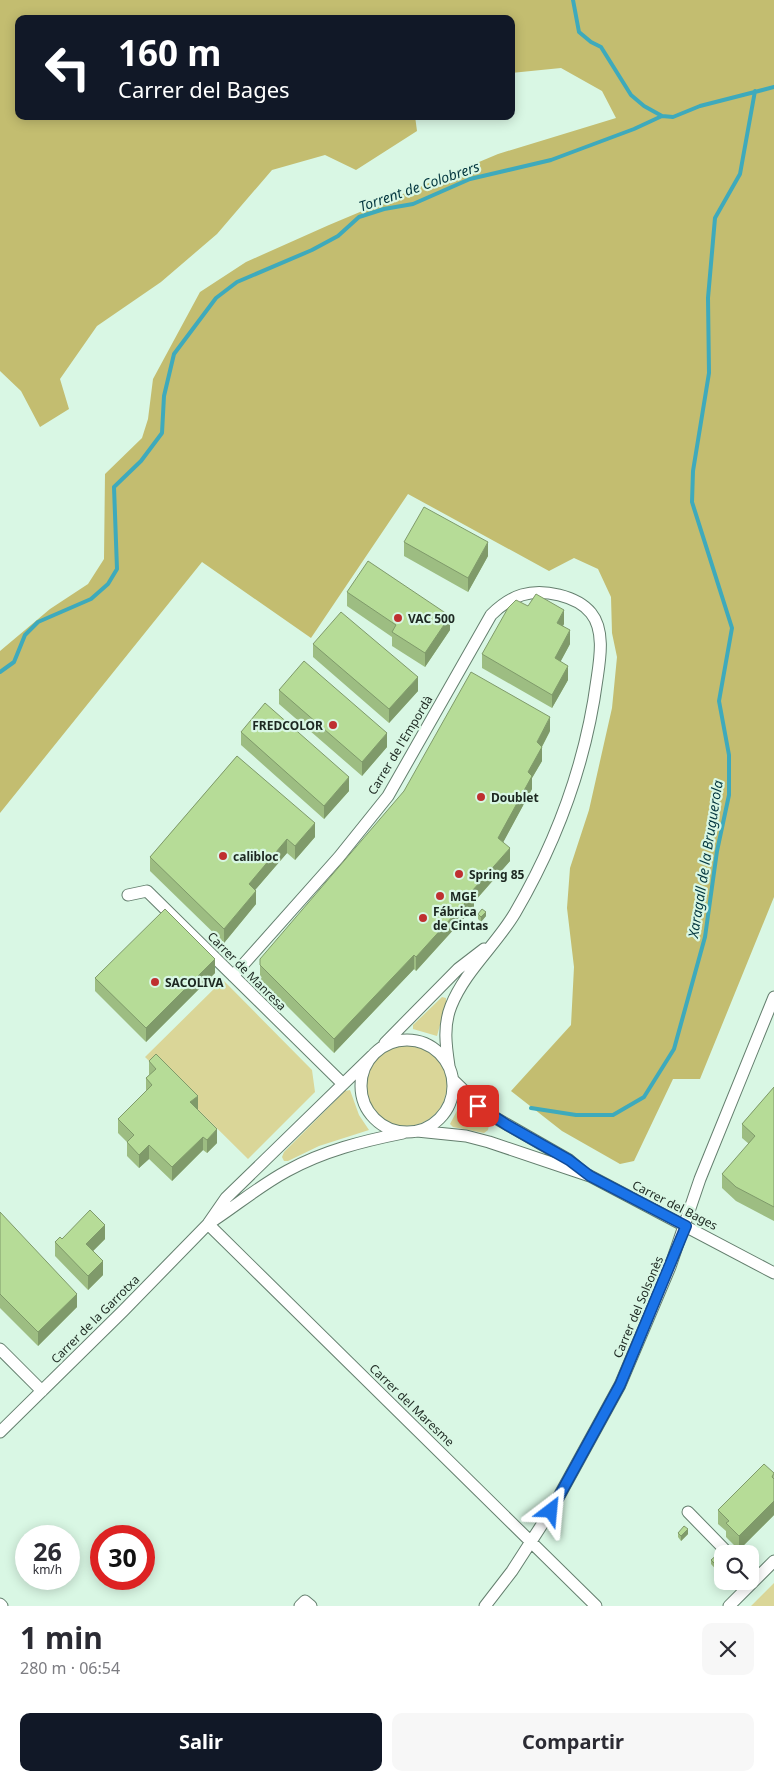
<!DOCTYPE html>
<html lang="es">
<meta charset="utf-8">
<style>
body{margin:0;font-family:"Noto Sans",sans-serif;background:#f7f7f7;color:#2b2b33;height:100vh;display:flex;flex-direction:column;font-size:19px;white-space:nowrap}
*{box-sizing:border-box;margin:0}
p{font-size:16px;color:#7c7c81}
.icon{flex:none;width:28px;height:28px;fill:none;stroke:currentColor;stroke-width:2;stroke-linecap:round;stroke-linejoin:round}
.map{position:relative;height:1606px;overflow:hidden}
.panel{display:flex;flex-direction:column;background:#fff;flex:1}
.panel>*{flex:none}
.top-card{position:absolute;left:15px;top:15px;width:500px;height:105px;border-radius:10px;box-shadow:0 2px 12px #0003;background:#111827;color:#fff;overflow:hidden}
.controls{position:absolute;left:714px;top:1545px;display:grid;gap:10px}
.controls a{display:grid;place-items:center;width:45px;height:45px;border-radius:10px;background:#fff;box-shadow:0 2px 12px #0003;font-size:25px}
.speed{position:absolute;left:15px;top:1525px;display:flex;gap:10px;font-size:25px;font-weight:700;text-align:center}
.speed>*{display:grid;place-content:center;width:65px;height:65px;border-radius:50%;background:#fff;box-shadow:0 2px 12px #0003;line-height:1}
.speed small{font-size:12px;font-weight:400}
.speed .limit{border:8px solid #d22;background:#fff;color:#111}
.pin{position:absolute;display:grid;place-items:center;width:42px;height:42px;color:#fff;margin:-21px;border-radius:10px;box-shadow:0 2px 8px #0006}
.me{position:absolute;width:55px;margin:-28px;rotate:29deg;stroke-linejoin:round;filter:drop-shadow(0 0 4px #0008)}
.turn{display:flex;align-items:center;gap:18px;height:105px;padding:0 20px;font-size:22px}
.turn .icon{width:65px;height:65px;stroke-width:2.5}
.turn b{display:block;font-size:35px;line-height:42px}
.round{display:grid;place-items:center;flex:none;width:52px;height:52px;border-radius:10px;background:#f7f7f7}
.headline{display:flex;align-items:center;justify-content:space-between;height:85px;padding:0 20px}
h1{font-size:30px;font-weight:700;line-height:38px}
.cta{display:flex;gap:10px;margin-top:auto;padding:10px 20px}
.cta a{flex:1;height:58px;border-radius:10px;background:#111827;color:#fff;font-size:20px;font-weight:700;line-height:58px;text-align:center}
.cta a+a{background:#f7f7f7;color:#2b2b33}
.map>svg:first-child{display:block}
</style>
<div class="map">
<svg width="774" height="1606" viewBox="0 0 774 1606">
<rect width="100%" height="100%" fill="#d9f7e4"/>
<path fill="#dad698" d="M223,980L312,1070L315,1092L248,1159L145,1057Z
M442,997L446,998V1003L437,1036L413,1029V1025Z
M365 1085a41 41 0 1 1 82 0a41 41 0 1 1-82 0Z
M350,1090L359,1115L369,1130L319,1146L288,1161H284L282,1157L284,1152L345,1091Z
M460,1105H466L489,1125L488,1130L484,1133L453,1127L450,1124Z
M774,1583V1606H751Z"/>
<path fill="#c3bd70" d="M0,0H774V897L700,1079H673L634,1161L620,1164L562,1131L511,1091L571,1025L574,967L567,908L570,868L589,810L612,708L617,657L612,633L611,597L598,569L574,558L549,571L408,494L311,638L202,562L0,813V651L50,609L88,584L104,559L105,474L142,438L148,419L153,379L200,292L246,262L329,225L498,154L616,118L602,91L561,68L511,73V19H19V116H415L417,131L356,170L325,155L272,170L217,234L161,282L97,326L60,379L69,409L40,427L21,391L0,371Z"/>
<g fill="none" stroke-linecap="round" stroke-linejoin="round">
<path stroke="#3eaabc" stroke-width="4" d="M573,0L579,32L591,42L601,47L631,95L644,106L662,116
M0,672L14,662L25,635L38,622L91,599L108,584L117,569L114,487L141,461L162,433L164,396L174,354L216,298L237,282L312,250L338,236L359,217L384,209L413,204L470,179L551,160L634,129L662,116L673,117L700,106L774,87
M531,1108L576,1115H613L644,1097L674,1049L705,937L717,851L729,795V755L719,701L732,628L692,502L693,471L709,373L708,298L715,218L740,174L755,91"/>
<defs>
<path id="minor" d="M128,895L147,891L342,1083
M233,976L339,857L388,796L491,615C511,595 531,588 559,595C571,598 583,603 591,613C605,630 600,659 597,679C586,762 557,841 515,913C496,945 465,971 451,1006C443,1026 446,1046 449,1066
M361 1086a46 46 0 1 1 92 0a46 46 0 1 1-92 0Z
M385,1043L458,969L484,949
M453,1080L487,1113L569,1160L582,1171
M417,1131L466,1136L489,1142L590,1176L774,1273
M214,1220C238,1204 261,1185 287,1171C323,1151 363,1141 403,1133
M208,1224L596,1606
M0,1349L42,1391
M0,1432L123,1311L208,1224L226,1198L372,1056
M688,1512L729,1554
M0,1604L2,1606
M300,1606L305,1601L311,1606
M485,1606L512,1571L552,1509L620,1385L670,1267L700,1179L774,997
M729,1606L774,1561"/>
</defs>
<use href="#minor" stroke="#647f6e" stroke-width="13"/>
<use href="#minor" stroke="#fff" stroke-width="11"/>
</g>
<path fill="#9dbd82" d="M404,542L488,556L468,592L404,556Z
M347,592L450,630L425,667L392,646V637L347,606Z
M564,624L563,626L570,644L560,662L568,680L552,708L482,668V654Z
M313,644L418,691L389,723L313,657Z
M279,690L387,747L362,776L279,704Z
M550,731L542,747V761L532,778V789L503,842L510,861L474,902V907L416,971L414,969L334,1053L260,979V959Z
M241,732L349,791L324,819L241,745Z
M237,756L315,837L295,860L287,853L255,890L256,904L224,943L150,871V857Z
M478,914L486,916L481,922L478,919Z
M215,973L146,1042L95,991V978Z
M149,1061L198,1110L217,1143L207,1153L203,1150L172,1181L149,1159L139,1168L127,1156V1142L118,1133V1119L146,1091V1078L149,1075Z
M774,1087V1221L736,1201L722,1188V1174L749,1144L742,1138V1124Z
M0,1212L77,1307L38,1346L0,1308Z
M62,1239H105L93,1251L103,1275L88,1290L55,1256V1242Z
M774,1473V1515L739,1550L726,1537V1531L718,1524V1510Z
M678,1533L688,1534L681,1541L678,1537Z
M722,1557V1576L711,1564V1560Z"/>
<path fill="#7f9a6a" d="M488,542V556L468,592V578Z
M564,610V624L557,636V623Z
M450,616V630L425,667V653Z
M570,630V644L555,672V658Z
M568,666V680L552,708V695Z
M418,677V691L389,723V709Z
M550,717V731L537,756V742Z
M387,733V747L362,776V762Z
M542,747V761L532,778V789L498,852V838L528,772Z
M349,777V791L324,819V806Z
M315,823V837L295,860V846Z
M287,839V853L249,897V884Z
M510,848V861L474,902V907L416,971V957L472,891Z
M256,891V904L224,943V929Z
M486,912V916L481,922V917Z
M414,955V969L334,1053V1039Z
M215,959V973L146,1042V1028Z
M198,1096V1110L190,1116V1102Z
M217,1129V1143L207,1153V1140Z
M203,1137V1150L172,1181V1167Z
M149,1145V1159L139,1168V1155Z
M105,1225V1239L86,1258V1244Z
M103,1261V1275L88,1290V1276Z
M77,1294V1307L38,1346V1332Z
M774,1501V1515L739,1550V1536Z
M688,1529V1534L681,1541V1536Z"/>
<path fill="#b6dc97" stroke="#7f9a6a" d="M424,507L488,542L468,578L404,542Z
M368,561L450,616L425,653L392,632L396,625L347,592Z
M536,594L564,610L557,623L570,630L555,658L568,666L552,695L482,654L508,608L516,600L528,606Z
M341,612L418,677L389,709L313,644Z
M304,661L387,733L362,762L279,690Z
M471,672L550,717L537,742L542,747L528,772L532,776L498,838L510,848L472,891L474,893L416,957L414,955L334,1039L260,965V959L404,791Z
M265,703L349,777L324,806L241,732Z
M237,756L315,823L295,846L287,839L249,884L256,891L224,929L150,857Z
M165,909L215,959L146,1028L95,978Z
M482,909L486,912L481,917L478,914Z
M156,1054L198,1096L190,1102L217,1129L207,1140L203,1137L172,1167L149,1145L139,1155L127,1142L134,1135L118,1119L152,1085L146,1078L156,1069L149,1061Z
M774,1087V1207L736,1187L722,1174L755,1136L742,1124Z
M90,1210L105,1225L86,1244L103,1261L88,1276L55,1242L60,1237L62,1239Z
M0,1212L77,1294L38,1332L0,1294Z
M764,1464L774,1473L772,1477L774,1479V1501L739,1536L726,1523L729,1521L718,1510Z
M684,1526L688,1529L681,1536L678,1533Z
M719,1553L722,1557V1571L711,1560Z"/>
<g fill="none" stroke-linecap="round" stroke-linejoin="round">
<defs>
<path id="route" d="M478,1106L507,1125L569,1160L590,1176L686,1226L620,1385L551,1511"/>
</defs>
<use href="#route" stroke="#114b97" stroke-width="12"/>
<use href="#route" stroke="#1a73e8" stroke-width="9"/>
</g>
<g fill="#bf3030" stroke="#d9f7e4" stroke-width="2">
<circle cx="398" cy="618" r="5"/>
<circle cx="333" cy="725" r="5"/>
<circle cx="481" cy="797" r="5"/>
<circle cx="223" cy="856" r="5"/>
<circle cx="459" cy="874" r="5"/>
<circle cx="440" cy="896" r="5"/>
<circle cx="423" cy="918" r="5"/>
<circle cx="155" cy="982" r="5"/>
</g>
<g text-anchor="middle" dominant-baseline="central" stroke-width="4.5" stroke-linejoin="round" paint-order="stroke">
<g font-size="12" font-weight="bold" fill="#1c2720" stroke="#d9f7e4" text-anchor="start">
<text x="408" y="618">VAC 500</text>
<text x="323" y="725" text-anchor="end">FREDCOLOR</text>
<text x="491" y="797">Doublet</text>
<text x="233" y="856">calibloc</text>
<text x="469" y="874">Spring 85</text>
<text x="450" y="896">MGE</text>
<text x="433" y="911">Fábrica<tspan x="433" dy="14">de Cintas</tspan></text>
<text x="165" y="982">SACOLIVA</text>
</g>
<g font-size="12" fill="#1c2720" stroke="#d9f7e4">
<text transform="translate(400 745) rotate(-59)">Carrer de l'Empordà</text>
<text transform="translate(247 971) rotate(45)">Carrer de Manresa</text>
<text transform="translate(675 1205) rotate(27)">Carrer del Bages</text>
<text transform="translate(638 1307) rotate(-67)">Carrer del Solsonès</text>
<text transform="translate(95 1319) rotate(-45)">Carrer de la Garrotxa</text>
<text transform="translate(412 1405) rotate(44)">Carrer del Maresme</text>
</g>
<g font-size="14" font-style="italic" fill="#04373f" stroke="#d9f7e4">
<text transform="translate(419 186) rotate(-19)">Torrent de Colobrers</text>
<text transform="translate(705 859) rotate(-81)">Xaragall de la Bruguerola</text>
</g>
</g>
</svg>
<div class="controls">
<a><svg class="icon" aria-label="search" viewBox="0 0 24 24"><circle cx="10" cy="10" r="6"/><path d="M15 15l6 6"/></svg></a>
</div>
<div class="speed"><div>26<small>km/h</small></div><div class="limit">30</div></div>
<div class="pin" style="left:478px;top:1106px;background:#d93025"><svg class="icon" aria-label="arrive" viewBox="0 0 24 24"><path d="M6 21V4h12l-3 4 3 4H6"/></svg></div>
<svg class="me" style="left:551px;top:1511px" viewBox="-20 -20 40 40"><path d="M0-17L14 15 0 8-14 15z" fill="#1a73e8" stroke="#fff" stroke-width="4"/></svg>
<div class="top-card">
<div class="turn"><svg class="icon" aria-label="left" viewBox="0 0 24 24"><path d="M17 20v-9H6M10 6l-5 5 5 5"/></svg><div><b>160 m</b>Carrer del Bages</div></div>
</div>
</div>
<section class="panel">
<div class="headline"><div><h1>1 min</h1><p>280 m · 06:54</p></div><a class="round"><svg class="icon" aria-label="close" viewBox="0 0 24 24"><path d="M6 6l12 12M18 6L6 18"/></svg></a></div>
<div class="cta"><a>Salir</a><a>Compartir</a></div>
</section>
